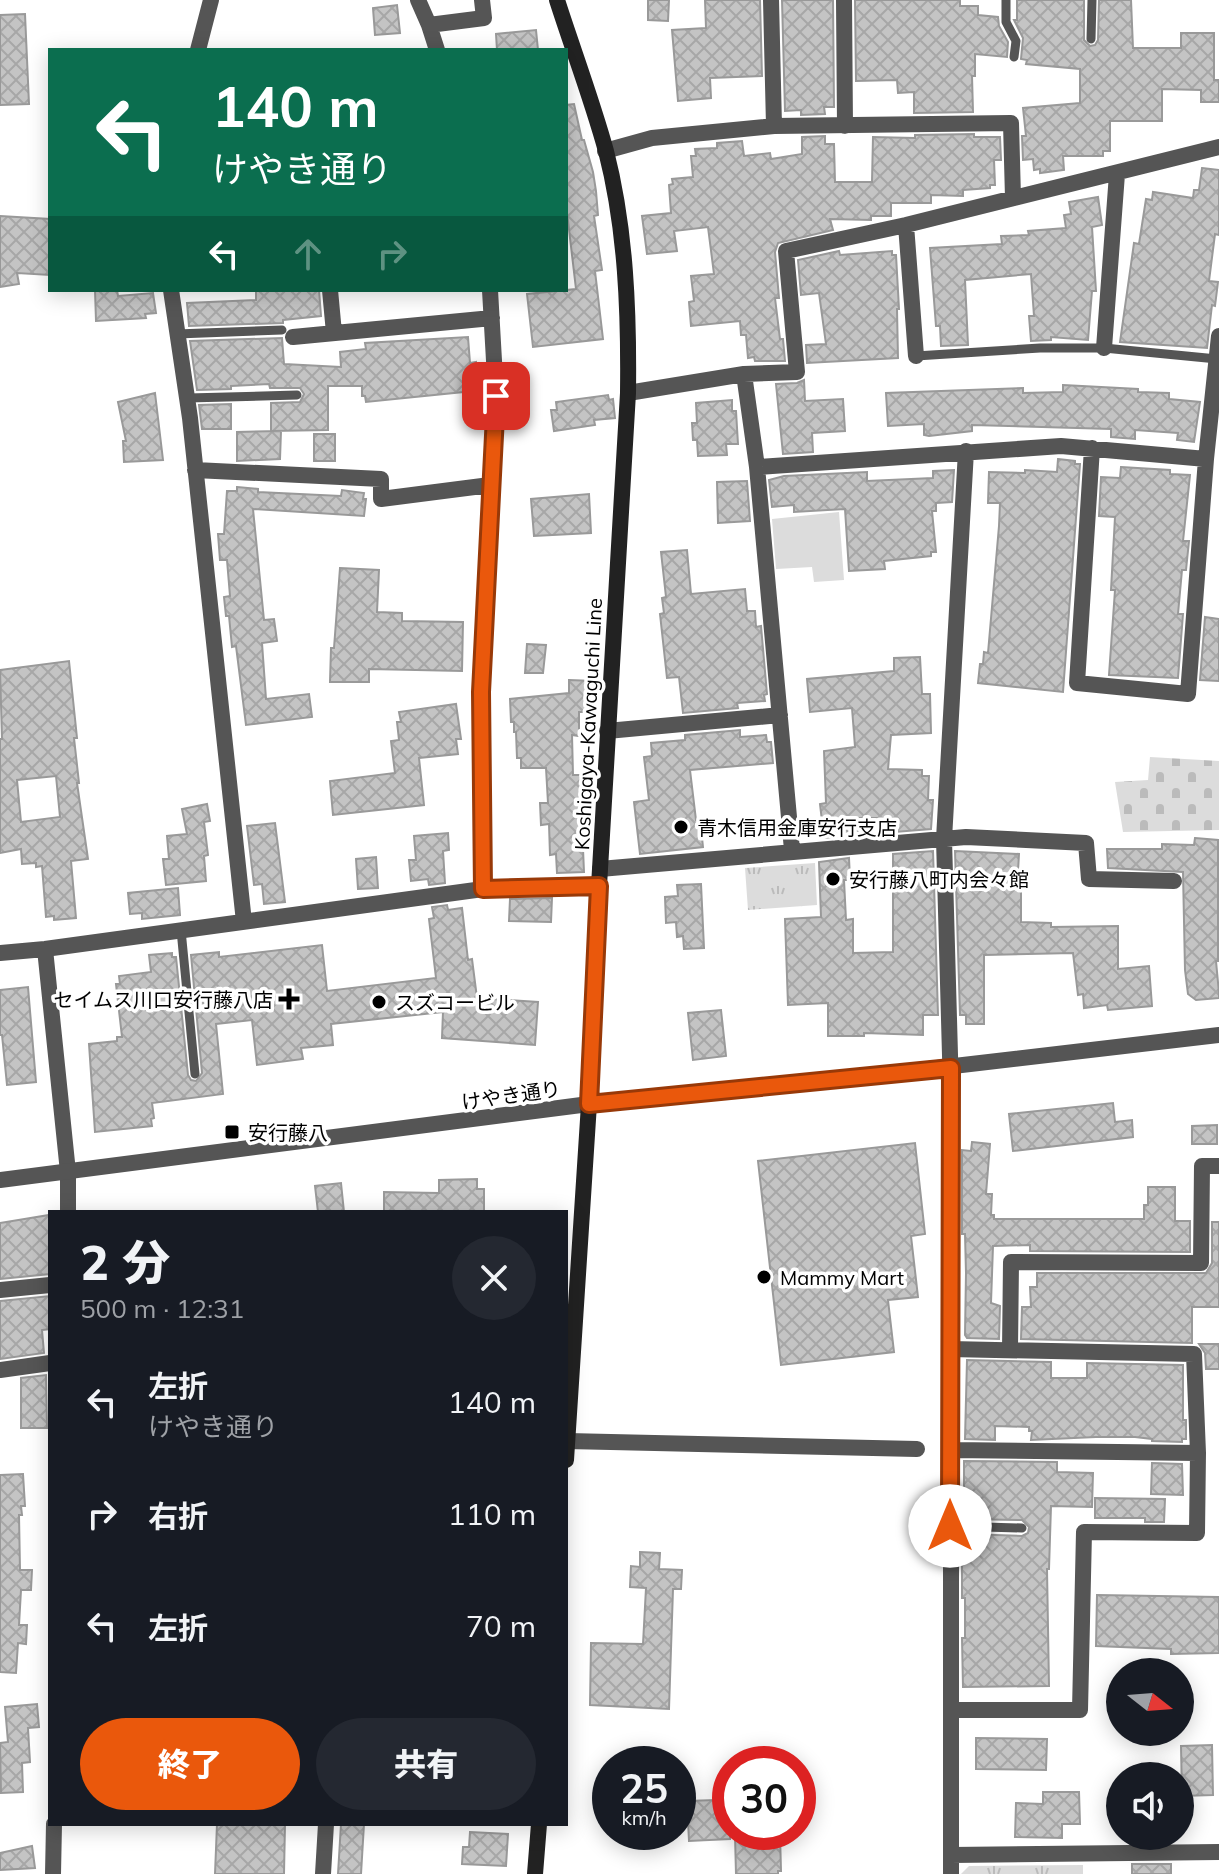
<!DOCTYPE html>
<html lang="ja">
<meta charset="utf-8">
<style>
body{margin:0;font-family:Mulish,"Noto Sans JP",sans-serif;background:#242831;color:#f1f3f6;height:100vh;display:flex;flex-direction:column;font-size:30px;white-space:nowrap}
*{box-sizing:border-box;margin:0}
p{font-size:26px;color:#9ea1a6}
.icon{flex:none;width:44px;height:44px;fill:none;stroke:currentColor;stroke-width:2;stroke-linecap:round;stroke-linejoin:round}
.map{position:relative;flex:1;overflow:hidden}
.panel{position:absolute;left:48px;top:1210px;width:520px;height:616px;display:flex;flex-direction:column;background:#171b24;border-radius:0px;box-shadow:0 4px 20px #0003}
.panel>*{flex:none}
.hud{position:absolute;left:48px;top:48px;width:520px;height:244px;border-radius:0px;box-shadow:0 4px 20px #0003;background:#0b6e4f;color:#fff;overflow:hidden}
.needle{width:52px;rotate:107deg}
.buttons{position:absolute;left:1106px;top:1658px;display:grid;gap:16px}
.buttons a{display:grid;place-items:center;width:88px;height:88px;border-radius:50%;background:#171b24;box-shadow:0 4px 20px #0003;font-size:40px}
.speed{position:absolute;left:592px;top:1746px;display:flex;gap:16px;font-size:40px;font-weight:700;text-align:center}
.speed>*{display:grid;place-content:center;width:104px;height:104px;border-radius:50%;background:#171b24;box-shadow:0 4px 20px #0003;line-height:1}
.speed small{font-size:20px;font-weight:400}
.speed .limit{border:12px solid #d22;background:#fff;color:#111}
.pin{position:absolute;display:grid;place-items:center;width:68px;height:68px;color:#fff;margin:-34px;border-radius:16px;box-shadow:0 4px 12px #0006}
.me{position:absolute;width:88px;margin:-44px;rotate:0deg;stroke-linejoin:round;filter:drop-shadow(0 0 6px #0008)}
.turn{display:flex;align-items:center;gap:28px;height:168px;padding:0 32px;font-size:36px}
.turn .icon{width:104px;height:104px;stroke-width:2.5}
.turn b{display:block;font-size:56px;line-height:68px}
.lanes{display:flex;align-items:center;height:76px;padding:0 32px;background:#0003;justify-content:center;gap:40px;direction:ltr}
.lanes .off{opacity:.35}
.round{display:grid;place-items:center;flex:none;width:84px;height:84px;border-radius:42px;background:#242831}
.overview{display:flex;align-items:center;justify-content:space-between;height:136px;padding:0 32px}
h1{font-size:48px;font-weight:800;line-height:60px}
.action{display:flex;gap:16px;margin-top:auto;padding:16px 32px}
.action a{flex:1;height:92px;border-radius:48px;background:#ea580c;color:#fff;font-size:32px;font-weight:800;line-height:92px;text-align:center}
.action a+a{background:#242831;color:#f1f3f6}
ul{padding:0;list-style:none}
li{display:flex;align-items:center;gap:24px;height:112px;padding:0 32px}
li div{flex:1}
li b{display:block;font-size:30px}
li em{font-style:normal}
.map>svg:first-child{display:block}
</style>
<div class="map">
<svg width="1219" height="1874" viewBox="0 0 1219 1874">
<defs>
<pattern id="cemetery-stones" width="16" height="16" patternUnits="userSpaceOnUse" patternTransform="scale(2)"><rect width="16" height="16" fill="#dcdcdc"/><path d="M2 7V4a2 2 0 0 1 4 0v3zM10 15v-3a2 2 0 0 1 4 0v3z" fill="#bbb"/></pattern>
<pattern id="park-tufts" width="24" height="20" patternUnits="userSpaceOnUse" patternTransform="scale(2)"><rect width="24" height="20" fill="#dcdcdc"/><path d="M3 7l-1-3M5 7V3M7 7l1-3M15 17l-1-3M17 17v-4M19 17l1-3" fill="none" stroke="#bbb"/></pattern>
<pattern id="building-cross-hatch" width="8" height="8" patternUnits="userSpaceOnUse" patternTransform="scale(2)"><rect width="8" height="8" fill="#c4c4c4"/><path d="M0 0l8 8M0 8l8-8" fill="none" stroke="#a7a7a7"/></pattern>
</defs>
<rect width="100%" height="100%" fill="#fff"/>
<path fill="#dcdcdc" d="M839,512L844,580L814,582L812,567L776,569L772,519Z"/>
<path fill="url(#cemetery-stones)" d="M1150,757L1219,761V830L1123,832L1115,782L1148,780Z"/>
<path fill="url(#park-tufts)" d="M815,863L817,905L748,910L745,868Z
M1083,1865V1874H961L969,1866Z"/>
<path fill="url(#building-cross-hatch)" stroke="#999" stroke-width="2" fill-rule="evenodd" d="M648,0H669L668,21L648,20Z
M705,0H760L762,76L710,78L711,98L678,101L672,30L706,28Z
M782,0H833L834,107H824L825,114L801,115V110L785,111Z
M855,0H960V6H978V15L998,17L999,26L1008,42L1007,57L975,54V76H972L973,112L914,113V92L898,93L897,80L856,81Z
M1017,0H1084V40L1090,46L1095,45L1098,40L1099,0H1131L1133,48H1181V33H1214V80H1219V102H1201V90L1162,89V121H1110V151H1103V156H1063L1064,170L1040,173V169L1034,170L1033,159L1023,160L1022,136H1026L1023,108L1080,103V69L1026,64L1027,60L1021,59L1023,38L1014,20H1017Z
M397,5L400,33L375,35L373,8Z
M25,14L29,104L0,105V15Z
M536,30L538,50H497L496,34Z
M574,104L582,140H584L593,172L596,191L598,215L594,216L602,270L595,271L603,339L533,347L527,294L576,289L566,204V105Z
M974,134V137H1000L1001,160H994L995,185H990V188L963,190V196L931,195V203H891V216H871V220L830,219L833,230L778,243L775,252L779,298H775L780,339H783L785,361H755L754,357L748,358L746,335H741L740,321L691,326L689,302L694,301L691,276L714,274L708,227L674,231L677,251L647,254L642,216L671,213L669,185L673,184L672,179L693,177L691,156H696L695,149L717,148V143L742,141L744,156L770,153L771,159L802,154V137L825,136V144H834L835,182H872L873,137L915,138V135Z
M1202,168L1219,170V235L1215,234L1209,281L1218,282L1215,306L1212,305L1207,348L1120,342L1134,243L1139,244L1146,199L1152,200L1153,192L1193,198L1194,190H1199Z
M1098,197L1102,225L1092,227L1096,291H1092L1088,340L1051,337V340L1031,341L1029,316H1034L1031,274L965,280L968,345L941,346L940,326H936L930,248L1002,244L1001,236L1029,235L1028,231L1066,228L1064,215L1071,214L1069,202Z
M0,216L50,219V275L17,273L19,284L0,287Z
M839,251L840,255L892,251V255H896L899,309H897L898,358L807,363L806,345L826,344L819,293L801,295L798,260Z
M95,290H117L118,296L153,293L156,313L145,314L146,318L96,321Z
M256,290H319L321,316L283,320V323L189,326L187,303L256,300Z
M468,337L470,363L476,362L478,382L472,383L473,391L366,402L365,396H362V386H328V430L271,431V403L300,402L304,394L300,388H270L269,384L231,386V389L197,390L190,341L282,338L284,364L341,367L340,352L366,349L365,343Z
M804,380L805,401L843,399L845,431L812,433L813,452L783,454L776,384L797,383Z
M1063,385L1138,389V392L1169,393V399L1200,402L1194,442L1177,440L1178,433L1135,430V439L1111,437V429L972,425V431L929,436L924,435V424L888,426L886,393L1023,388V393L1063,392Z
M155,393L163,460L124,462L123,441H126L118,402Z
M608,395L609,400L613,399L615,418L594,420L595,425L554,431L551,410H557L556,402Z
M732,400V411H736L738,444H726L727,455L698,456L697,440H693L692,423H697L696,403Z
M231,404V429H202L199,405Z
M281,431L280,459L237,461V432Z
M314,434H335V461H314Z
M1058,459L1075,461V464H1080L1063,692L978,683L980,664H983L984,652L988,653L999,526L1000,503H988L989,472L1025,473V470L1057,472Z
M1121,467L1170,470V474L1190,475L1183,541H1189L1186,570H1182L1178,614H1183L1178,678L1109,675L1115,590H1111L1115,517L1099,516L1101,477L1120,478Z
M954,470L952,502L936,503V511H932L936,552H931V556L884,561L885,569L849,571L845,509L794,512V505L772,507L769,480L784,476L867,472V481L933,478V471Z
M747,481L750,521L718,523L717,482Z
M237,487L258,489V492L341,496L342,490L364,493L363,499H366L364,516L253,509L264,620L274,619L277,641L262,643L266,699L309,694L312,717L246,725L236,646L232,647L229,616H226L224,597L230,596L227,560H220L218,534H224L227,491H237Z
M589,494L591,533L534,536L531,499Z
M687,550L691,594L745,589L747,611H755L756,627L761,626L767,694L764,695L765,701L737,703L738,708L683,713L679,677L667,678L660,614L664,613L662,598L666,597L661,552Z
M340,568L379,570L377,612L402,613V621L463,622L462,671L369,669V682H330L331,648H334Z
M1205,617L1219,619V681L1200,680Z
M527,644L546,645L543,673H525Z
M920,657L922,694H930L931,733L891,735L888,769L922,770V776H929L928,800H933L931,829L895,832L896,818H856L858,834L824,838L820,804L826,803L824,751L855,747L852,708L810,712L807,679L894,671V658Z
M69,661L77,738H74L79,783H77L88,859L71,861L76,918L54,920V916L46,917L42,866L36,867V863L22,864L21,849L0,853V739H2L0,670ZM56,776L60,817L21,822L17,780Z
M569,680L593,681L592,712H579V736L572,735L573,775H580L581,792L585,791L586,825H582L584,872L557,873L556,854L550,855L549,824L541,825L540,803H548L546,768H521V758H517L516,732H514V722H511L510,699L569,693Z
M456,704L461,739H456L458,754L419,758L424,805L333,815L330,781L395,773L391,741L399,740L397,722H401L399,712Z
M740,730V737L766,735L767,742H771L773,763L690,770L696,820L700,819L703,847L640,854L634,802L649,800L644,757L652,756L651,743L685,740V735Z
M207,804L210,821L204,822L208,855L204,856L206,881L166,885L163,859H169L167,836L187,834L182,809Z
M275,823L285,902L264,904L262,884L254,885L247,826Z
M448,833L449,850L443,851L445,883L429,885L428,879L411,881L409,860H416L414,836Z
M1195,838L1218,840V961H1216L1219,993V998L1196,1000L1188,994L1185,970L1183,872L1108,868L1107,849H1162V844L1194,845Z
M933,851L938,1015H923V1035L864,1033V1036H828V1003L788,1005L785,919L821,917L819,862L849,858L850,880H844L846,920L853,919V953L893,952V854Z
M955,851L1019,854L1017,888H1021V922L1051,923V927L1118,926V969L1149,966L1152,1006L1108,1010L1107,1005L1084,1008L1083,994L1078,995L1073,953L984,955V1024H966V1015H960Z
M376,857L378,888L358,889L356,859Z
M701,884L704,948L684,949L683,936L677,937L676,922L666,923L665,897L678,896L677,885Z
M178,888L180,915L142,919V913L130,914L128,893Z
M552,898L551,922L509,921L510,899Z
M447,905L448,910L462,908L468,960L472,959L477,998L538,1002L535,1045L442,1038L443,1012L331,1024L333,1045L301,1048L303,1059L257,1065L252,1020L216,1024L223,1094L152,1103L154,1118L151,1119L152,1126L95,1132L89,1044L117,1041V1037H122L116,984H120L119,976L151,972L149,955L172,953V957H176L188,1075L191,1080L196,1081L202,1073L191,955L219,952V957L322,945L327,991L436,978L429,919L434,918L432,907Z
M28,987L36,1082L7,1085L2,1035H0V990Z
M721,1010L726,1056L693,1060L688,1013Z
M1113,1103L1115,1122L1132,1120L1133,1137L1013,1151L1009,1114Z
M1217,1125V1144H1192V1126Z
M972,1142L990,1144L986,1194H992L991,1215H994V1219H1144V1205H1148V1187H1175V1221H1190V1252L1030,1251V1245L993,1246L991,1303L1000,1306L999,1339L967,1338L965,1335L966,1273L965,1234H962V1150L971,1151Z
M915,1143L925,1234L911,1236L918,1297L888,1300L894,1352L781,1365L758,1161Z
M477,1179V1189H484V1212H384V1192L439,1193V1180Z
M341,1183L344,1212H318L315,1186Z
M49,1215L50,1274L0,1279V1223Z
M1212,1222H1219V1307H1192V1343L1021,1339L1022,1307H1031L1030,1287H1037V1273H1206L1212,1263Z
M50,1296V1329L42,1330L44,1353L0,1359V1301Z
M1199,1344H1219V1369H1206L1205,1353Z
M967,1360L1051,1362V1378H1087V1363L1183,1365V1420H1186V1439H1182V1442L1152,1441V1439L1135,1437H1096L1031,1440L1032,1431H1029V1427L995,1426V1440L965,1439Z
M46,1375L47,1428H21V1378Z
M964,1461L1057,1462V1472L1093,1473L1092,1507L1051,1506L1049,1569H1047L1049,1686L963,1687L962,1638H965V1598H962V1553H965V1534L1022,1536L1028,1533L1029,1527L1022,1520L964,1519Z
M1152,1463L1182,1464L1183,1495L1151,1494Z
M23,1474L25,1506H21L22,1515H19L20,1570H32L31,1590H21L19,1625H27L26,1644L18,1643L16,1673L0,1672V1475Z
M1095,1498L1165,1499L1164,1522H1145V1518H1095Z
M640,1552L660,1553L659,1569L682,1570L681,1589H673L669,1709L590,1705L591,1643L643,1644L646,1588L630,1587L631,1566L640,1567Z
M1097,1595L1219,1597V1653L1171,1654V1649L1096,1646Z
M37,1704L39,1727L28,1728L30,1762L22,1763L23,1792L1,1793L0,1743L8,1742L5,1707Z
M976,1738L1047,1739L1046,1770L976,1769Z
M1212,1745L1213,1795L1182,1796L1181,1746Z
M1043,1792H1079L1080,1824H1062V1838L1015,1837L1016,1803L1043,1804Z
M716,1800V1810H730V1839L689,1841L687,1801Z
M217,1824H285L284,1874H215Z
M341,1824H364L361,1874H338Z
M470,1832L508,1834L506,1866L462,1864L463,1847H469Z
M780,1834L781,1871H778V1874H736L735,1835Z
M32,1846L35,1868L0,1870V1853Z
M1132,1864H1171V1874H1132Z"/>
<g fill="none" stroke-linecap="round" stroke-linejoin="round">
<path stroke="#555" stroke-width="9" d="M1006,0V22L1016,41L1014,57
M1091,39L1092,0
M177,334L282,330
M916,356L1040,348H1104L1217,359
M188,398L297,395
M181,930L195,1074
M950,1526L1022,1528"/>
<path stroke="#555" stroke-width="16" d="M418,0L429,25
M771,0L774,126
M844,0L845,126
M198,50L211,0
M437,50L429,25L484,18L482,0
M605,151L652,138L774,126L1011,123L1013,198
M906,225L916,356
M171,290L190,418L244,922
M330,290L334,333
M293,337L492,318
M1104,348L1117,174
M744,374L757,467L1061,446L1206,459
M628,393L744,374L797,372L786,251L906,225L1219,147
M1092,448L1077,683L1188,694L1206,459L1219,336
M757,467L792,850
M195,470L381,479V499L490,485
M607,731L780,715
M600,869L966,837L1086,843L1089,879L1174,881
M483,889L481,692L496,396L490,290
M45,949L68,1172V1212
M0,953L45,949L483,889L599,886
M0,1290L50,1285
M950,1349L1194,1354L1198,1453L950,1450
M1010,1350L1011,1262L1201,1263L1202,1166H1219
M0,1370L50,1363
M567,1441L917,1449
M951,1710H1080L1084,1532L1197,1533L1198,1453
M951,1855L1219,1852
M53,1874L54,1824
M323,1874L326,1824
M951,1874V1091L944,839L966,451"/>
<path stroke="#555" stroke-width="16" d="M0,1180L589,1104L791,1085L1219,1035"/>
<path stroke="#222" stroke-width="16" d="M557,0C573,50 592,100 606,151C626,229 629,312 628,393L599,886L589,1104L566,1460
M535,1874L539,1824"/>
</g>
<g fill="none" stroke-linecap="round" stroke-linejoin="round">
<defs>
<path id="route" d="M496,396L481,692L483,889L599,886L589,1104L951,1068L950,1526"/>
</defs>
<use href="#route" stroke="#983908" stroke-width="20"/>
<use href="#route" stroke="#ea580c" stroke-width="14"/>
</g>
<g fill="#000" stroke="#fff" stroke-width="3">
<circle cx="681" cy="827" r="8"/>
<circle cx="833" cy="879" r="8"/>
<path d="M285 987h8v8h8v8h-8v8h-8v-8h-8v-8h8z"/>
<circle cx="379" cy="1002" r="8"/>
<rect x="224" y="1124" width="16" height="16" rx="4"/>
<circle cx="764" cy="1277" r="8"/>
</g>
<g text-anchor="middle" dominant-baseline="central" stroke-width="7" stroke-linejoin="round" paint-order="stroke">
<g font-size="20" fill="#000" stroke="#fff">
<text transform="translate(588 724) rotate(-87)">Koshigaya-Kawaguchi Line</text>
<text transform="translate(511 1095) rotate(-8)">けやき通り</text>
</g>
<g font-size="20" fill="#000" stroke="#fff" text-anchor="start">
<text x="697" y="827">青木信用金庫安行支店</text>
<text x="849" y="879">安行藤八町内会々館</text>
<text x="273" y="999" text-anchor="end">セイムス川口安行藤八店</text>
<text x="395" y="1002">スズコービル</text>
<text x="248" y="1132">安行藤八</text>
<text x="780" y="1277">Mammy Mart</text>
</g>
</g>
</svg>
<div class="buttons">
<a><svg class="needle" viewBox="-14 -14 28 28"><path d="M0-13l5 13h-10z" fill="#e53935"/><path d="M0 13l5-13h-10z" fill="#9ea1a6"/></svg></a>
<a><svg class="icon" aria-label="sound" viewBox="0 0 24 24"><path d="M4 9h4l5-4v14l-5-4H4zM17 9q2 3 0 6"/></svg></a>
</div>
<div class="speed"><div>25<small>km/h</small></div><div class="limit">30</div></div>
<div class="pin" style="left:496px;top:396px;background:#d93025"><svg class="icon" aria-label="arrive" viewBox="0 0 24 24"><path d="M6 21V4h12l-3 4 3 4H6"/></svg></div>
<svg class="me" style="left:950px;top:1526px" viewBox="-20 -20 40 40"><circle r="19" fill="#fff"/><path d="M0-13L10 11 0 6-10 11z" fill="#ea580c"/></svg>
<div class="hud">
<div class="turn"><svg class="icon" aria-label="left" viewBox="0 0 24 24"><path d="M17 20v-9H6M10 6l-5 5 5 5"/></svg><div><b>140 m</b>けやき通り</div></div>
<div class="lanes"><svg class="icon" aria-label="left" viewBox="0 0 24 24"><path d="M17 20v-9H6M10 6l-5 5 5 5"/></svg><svg class="icon off" aria-label="ahead" viewBox="0 0 24 24"><path d="M12 20V5M6 11l6-6 6 6"/></svg><svg class="icon off" aria-label="right" viewBox="0 0 24 24"><path d="M7 20v-9h11M14 6l5 5-5 5"/></svg></div>
</div>
<section class="panel">
<div class="overview"><div><h1>2 分</h1><p>500 m · 12:31</p></div><a class="round"><svg class="icon" aria-label="close" viewBox="0 0 24 24"><path d="M6 6l12 12M18 6L6 18"/></svg></a></div>
<ul>
<li><svg class="icon" aria-label="left" viewBox="0 0 24 24"><path d="M17 20v-9H6M10 6l-5 5 5 5"/></svg><div><b>左折</b><p>けやき通り</p></div><em>140 m</em></li>
<li><svg class="icon" aria-label="right" viewBox="0 0 24 24"><path d="M7 20v-9h11M14 6l5 5-5 5"/></svg><div><b>右折</b></div><em>110 m</em></li>
<li><svg class="icon" aria-label="left" viewBox="0 0 24 24"><path d="M17 20v-9H6M10 6l-5 5 5 5"/></svg><div><b>左折</b></div><em>70 m</em></li>
</ul>
<div class="action"><a>終了</a><a>共有</a></div>
</section>
</div>
